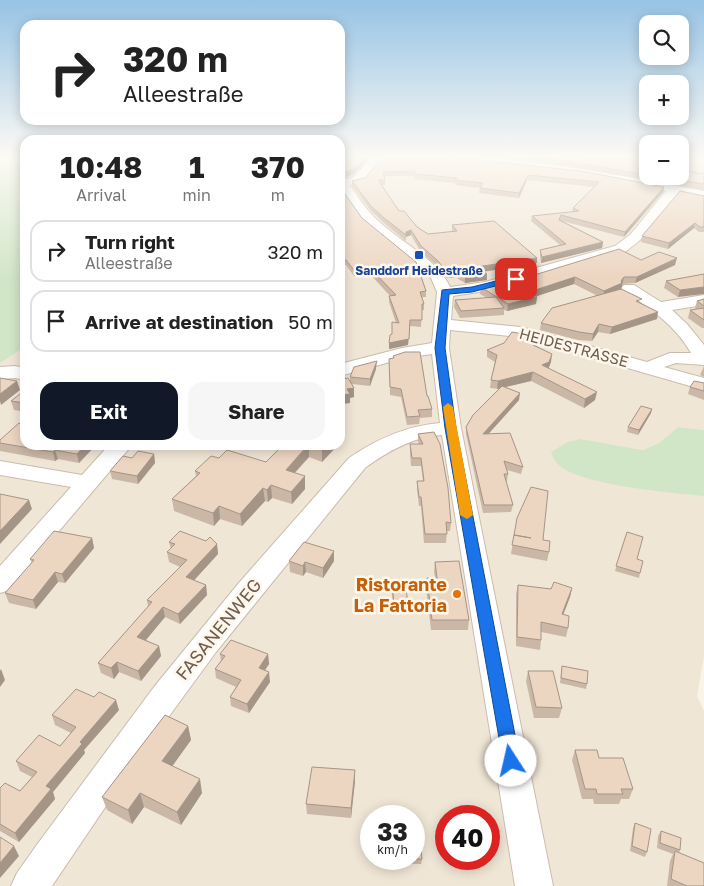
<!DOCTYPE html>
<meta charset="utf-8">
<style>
body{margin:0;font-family:"Golos Text",sans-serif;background:#f6f6f6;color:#222;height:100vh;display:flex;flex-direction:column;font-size:19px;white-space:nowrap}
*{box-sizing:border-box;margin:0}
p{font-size:16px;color:#767676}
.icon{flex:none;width:28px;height:28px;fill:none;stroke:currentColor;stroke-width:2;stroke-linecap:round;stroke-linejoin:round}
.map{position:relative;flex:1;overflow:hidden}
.details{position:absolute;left:20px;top:135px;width:325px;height:315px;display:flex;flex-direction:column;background:#fff;border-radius:15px;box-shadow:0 2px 12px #0003}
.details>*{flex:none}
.top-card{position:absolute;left:20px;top:20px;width:325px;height:105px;border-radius:15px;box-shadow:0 2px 12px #0003;background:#fff;color:#222;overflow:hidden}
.controls{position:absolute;left:639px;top:15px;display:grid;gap:10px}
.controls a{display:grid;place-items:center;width:50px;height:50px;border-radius:10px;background:#fff;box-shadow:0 2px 12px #0003;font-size:25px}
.speed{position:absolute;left:360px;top:805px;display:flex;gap:10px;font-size:25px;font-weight:700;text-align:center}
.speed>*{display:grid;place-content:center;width:65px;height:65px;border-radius:50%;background:#fff;box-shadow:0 2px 12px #0003;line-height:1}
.speed small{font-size:12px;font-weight:400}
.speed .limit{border:8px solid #d22;background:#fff;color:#111}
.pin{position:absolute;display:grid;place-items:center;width:42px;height:42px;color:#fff;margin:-21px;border-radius:10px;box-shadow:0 2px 8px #0006}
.me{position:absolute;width:55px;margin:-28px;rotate:350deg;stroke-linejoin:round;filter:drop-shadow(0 0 4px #0008)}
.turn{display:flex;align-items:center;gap:18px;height:105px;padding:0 20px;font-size:22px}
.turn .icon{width:65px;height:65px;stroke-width:2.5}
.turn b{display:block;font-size:35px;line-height:42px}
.eta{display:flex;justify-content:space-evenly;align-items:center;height:85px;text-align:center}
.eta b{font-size:30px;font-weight:700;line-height:35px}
.cta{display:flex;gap:10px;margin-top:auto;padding:10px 20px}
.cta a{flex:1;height:58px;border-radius:15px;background:#111827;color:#fff;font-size:20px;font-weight:700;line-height:58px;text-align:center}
.cta a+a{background:#f6f6f6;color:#222}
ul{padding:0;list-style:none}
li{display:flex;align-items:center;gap:15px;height:62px;margin:0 10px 8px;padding:0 10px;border:2px solid #e0e0e0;border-radius:15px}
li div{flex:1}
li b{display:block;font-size:19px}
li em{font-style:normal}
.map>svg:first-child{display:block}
</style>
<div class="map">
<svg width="704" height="886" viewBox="0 0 704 886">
<rect width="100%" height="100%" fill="#f9f4e7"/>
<path fill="#f0e6d6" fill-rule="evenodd" d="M340,156H647L648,176H680V156H704V430L678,427L659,443L643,450L581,439L645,489L704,496V656L697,696L704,711V886H0V363L25,347V445H340ZM371,816H414V859H371ZM446,816H489V859H446Z"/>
<path fill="#d1e5c7" d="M0,156H25V347L0,363Z
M678,427L704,430V496C675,493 572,485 556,462C554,460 552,455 551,452L568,442L581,439L643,450L659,443Z"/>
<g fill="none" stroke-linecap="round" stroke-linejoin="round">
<defs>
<path id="minor" d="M374,156H386L376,165L363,182L349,185C357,195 364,207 373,216C396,240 437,258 450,287L485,282L615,246L630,235L666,191L580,174L443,159L438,156C528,156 616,175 704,191V199L678,194L639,241L625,252L491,290L453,296L451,320L521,327L647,362L670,353H691C676,326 649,307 624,291L621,288L624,285H634L661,302L704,295V305L672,310L687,324L704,345V365L676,363L664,367L704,378V390L520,337L450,330L449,348L461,428L553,886H515L442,435C413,437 388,451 365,468L216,652L137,760L52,886H11L17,873L36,846L154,687L238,584L349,458C377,439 406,426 440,423L432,354L404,358L340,376V364L402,348L432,343L437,292L431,278L363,222L340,189V178C357,183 362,165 374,156Z
M15,366L25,368V380L15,378L0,379V367Z
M109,445H132L9,590L0,593V566L71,487L0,475V461L82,475Z"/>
</defs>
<use href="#minor" stroke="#cabcae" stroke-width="2"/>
<use href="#minor" fill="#fff" fill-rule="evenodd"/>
</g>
<path fill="#cbb7a6" d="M340,156H372L354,174L346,177H340Z
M384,156L664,187L663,192L624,237L562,221L603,242L602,248L541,263L540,256V250L560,245L531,221L532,216L572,212L573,208L594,187L527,180L519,198L479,193L480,188L455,185V183L414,179V176H384L385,180V185H382L399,211L417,227L428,234L452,232V225L537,263L484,271L487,274V280L465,283L455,277L447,278L437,266L421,252L411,235L406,237V241L384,223L371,211L352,186V181L365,178Z
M482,156H557L577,158L648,160V176H680L700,174L704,172V190L539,161Z
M340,187L362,218L426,291V297H422L424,304V310H422L421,327L410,326L408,345L389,349L392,334V322L396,323L389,302V296H390L370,274L354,276L346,265H340Z
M704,196V232H699L694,228L668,249L641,242L642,236Z
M641,260L675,265L635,283L623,284L622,285L621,289L641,303L657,319L610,334L598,332L592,341L578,340L540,330L541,323L596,295L574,284L536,296L537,297L536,304L507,311L504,310V315L460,318L454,307L455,300L487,298L480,294L481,287L505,284Z
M704,274L678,297L664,288L666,281Z
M704,299V328H702L688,318L690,310H696L695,308L697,301Z
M538,345L537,346L551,362L548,368L595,400L584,408L531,381L504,387L519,400L489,433L523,467L521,474L507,470L508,474L507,481L506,482L513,505L511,512L483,513L466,434V427L499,389L490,388L491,380L495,362L487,357V350Z
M393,356L427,396L432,409V417L420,418L419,424L407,425L401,397L390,395L389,359L393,358Z
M704,366V377L700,375Z
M376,369L370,386L352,384L354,397L350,398V403L340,404V379L350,381V377Z
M704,383V400L688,394L690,387Z
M25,391V412L14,410L11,401Z
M652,409L651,413L638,435L627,432L628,427Z
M434,432L451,523L450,531H447L446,543H424L421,506H419L417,489V481H423L421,466H411L410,453V444H419L418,442V434Z
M0,440L25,445H96L79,463L58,459L55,461L0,451Z
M283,445L337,446L322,462L309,457L295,473L305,476V489L292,504L272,498L268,502L265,501L242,526L220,519L214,526L174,511L172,499L196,476L195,471L219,458L266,462Z
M154,454L155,463L138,484L112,479L110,471L132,458Z
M627,532L637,559L640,573L639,578L615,571Z
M514,535L543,540L549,552L547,561L511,554Z
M92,538L94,548L65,583L58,582L36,609L9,603L5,593L32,563L30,559Z
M206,541L217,544L218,554L194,580L206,585L207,595L180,624L165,617L146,640L159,646L161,656L141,681L119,672L114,679L101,673L98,663L148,607L147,600L180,567L169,562L167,552L171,549L169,542Z
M289,561H334L323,578L306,572L303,576L290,572Z
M435,562L469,620L468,630H431L426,588L427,578H435L434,572Z
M392,583L408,603L407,608L394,609L391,588Z
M518,585L551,589L572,588L570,597L563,615L568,628L566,637L541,632V640L540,650L516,646V594Z
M220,654H268L269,664L264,671L270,682L249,713L231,706L230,697L236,687L216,678L215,669L221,661Z
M562,666L587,684L586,689L560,683Z
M528,671L562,708L559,718H534L526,681Z
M119,710L84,750L85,753L53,792L55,799L19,842L0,831V788L20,791L32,777L20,771L16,761L60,746L71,733L55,725L52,715Z
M188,726L191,740L172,766L202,793L181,825L144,807L132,824L107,810L102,797Z
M575,750L599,758L633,789L629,799H621L619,804H594L593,799H582L572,760Z
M355,781L351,818L307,814L306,804Z
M635,823L647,852L645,857L630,851L633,828Z
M661,831L680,850L679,853L704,886H667L670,861L673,854L657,848L658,836Z
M375,859H422L421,864L375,863Z"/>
<path fill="#a59587" d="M368,156H372L354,174L346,177V172Z
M528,175L527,180L519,198V193Z
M664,187L663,192L624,237L625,232Z
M695,223L694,228L668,249L669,243Z
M411,230V235L406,237V232Z
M603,242L602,248L541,263L542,257Z
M537,258V263L476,273V267Z
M677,258L675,265L635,283L637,277Z
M370,268V274L354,276V270Z
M456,271L455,277L447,278L448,273Z
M487,274V280L465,283V277Z
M575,277L574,284L528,299L529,292Z
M624,277L621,290L603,298L604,291L621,281Z
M704,287V294L678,297L680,290Z
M537,297L536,304L507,311L508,304Z
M658,312L657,319L610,334L612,327Z
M410,320L408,345L389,349V343Z
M599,324L598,332L592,341L593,334Z
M539,337L538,345L532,353L533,345Z
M552,354L551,362L548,370L542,365Z
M377,361L376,369L370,386V379Z
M533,372L531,381L497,389L498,381Z
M17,381L20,390L1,405L0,401V394Z
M354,388V397L350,398V403L340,404V395L347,389Z
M597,392L595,400L584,408L585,399Z
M520,393L519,400L482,441L483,434Z
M652,409L651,413L638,435L639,430Z
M85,445H96L79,463L77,454Z
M309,445V457L286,482V470Z
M326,445L337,446L322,462V449Z
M55,450L58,459L55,461L53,452Z
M154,454L155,463L138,484L137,476Z
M305,476V489L292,504L291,492Z
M271,485L272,498L268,502L267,490Z
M263,488L265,501L242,526L240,514Z
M29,500L32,509L0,544V531Z
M219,506L220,519L214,526L213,513Z
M92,538L94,548L65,583L62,574Z
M217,544L218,554L188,587L186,577Z
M334,551V561L323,578V568Z
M305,562L306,572L303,576V566Z
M55,572L58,582L36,609L33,600Z
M206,585L207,595L180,624L178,614Z
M572,588L570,597L560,623L562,614Z
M163,607L165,617L140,647L137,637Z
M159,646L161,656L141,681L138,671Z
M268,654L269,664L260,678L259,668Z
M117,662L119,672L114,679L111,668Z
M1,669L5,680L0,687V671Z
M269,672L270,682L249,713L247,704Z
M116,700L119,710L84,750L85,753L53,792L55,799L19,842L15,833L46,786L80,742Z
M188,726L191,740L166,775L162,761Z
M355,770V781L351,818V808Z
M200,779L202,793L181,825L177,812Z
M140,793L144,807L132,824L128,810Z
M14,846L19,856L0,878V863Z"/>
<path fill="#ecd5c1" stroke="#a59587" d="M340,156H368L354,169L346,172H340Z
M384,156H442L581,171L664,187L625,232L561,215L559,220L603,242L542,257L540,250L566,244L532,216L579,211L573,208L599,182L528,175L519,193L480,188L483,183L455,180L457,178L415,174L414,171L383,172L385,180H378L399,211H404L417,227L428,234L457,231L452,225L494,221L537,258L476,267L487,274L465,277L456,271L448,273L437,260L421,246L411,230L406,232V235L384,218L371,206L352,181L365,178Z
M534,156H557L577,158L586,156H631L648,160V175Z
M680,169L700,174L704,172V184L656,176H680Z
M340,187L362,218L416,262L426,291L420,292L424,304H422V320H410L409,339L389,343L390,335L392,334V322L399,323L389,296L396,295L370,268L354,270L346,260H340Z
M680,191L704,196V227H700L695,223L669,243L642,236Z
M619,249L641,260L659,252L677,258L637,277H624L621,281L622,283L604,291L575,277L529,292L537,297L508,304L481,287L502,282L505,284Z
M704,274V287L680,290L666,281Z
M621,289L642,299L636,301L658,312L612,327L599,324L593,334L579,332L541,323L552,308Z
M496,297L504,308L461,311L455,300Z
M704,299V306L697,301Z
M704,308V320L690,310Z
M512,332L539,337L533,345L552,354L549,362L542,365L597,392L585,399L533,372L498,381L491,380L497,355L487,350L504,343Z
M405,352H420L427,396H428L432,409L418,410L420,416L407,417L401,389L390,387L389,359L394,358L393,356Z
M377,361L370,379L350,377L354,367Z
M0,378L17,381L0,394Z
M348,378L354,388L347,389L350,394L340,395V379Z
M694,381L704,383V391L690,387Z
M502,386L520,393L483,434L510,433L523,467L504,461L508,474H504L513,505H484L466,427L473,415Z
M24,391H25V403L11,401Z
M641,406L652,409L639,430L628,427Z
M19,423L25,425V445H85L77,454L55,450L53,452L0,443V440Z
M434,432L440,444L448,488L451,523L446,522L447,534H425L421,497H419L417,481H424L421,458H412L410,444H423L418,434Z
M283,445H308L286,470L305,476L291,492L271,485L267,490L263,488L240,514L219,506L213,513L172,499L200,473L195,471L211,456L219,458L227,450L266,462Z
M309,445H326L322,449Z
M138,451L154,454L137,476L110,471L123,456L132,458Z
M531,487L548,491L543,540L550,541L549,552L512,545L514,535L531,538L514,535L517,518Z
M0,494L29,500L0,531Z
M54,531L92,538L62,574L55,572L33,600L5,593L34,560L30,559Z
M180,531L206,541L210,537L217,544L186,577L206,585L178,614L163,607L137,637L159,646L138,671L117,662L111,668L98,663L152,602L147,600L187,560L167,552L175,544L169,542Z
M627,532L643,537L637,559L643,561L640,573L616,566Z
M304,542L334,551L323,568L305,562L303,566L289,561Z
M459,561L469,620H432L427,578H437L435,562Z
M554,582L572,588L562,614L569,616L568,628L541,622V640L517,637L518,585L551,589Z
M392,583H405L408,603L394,604Z
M231,640L268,654L259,668L269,672L247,704L230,697L241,680L215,669L225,656L220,654Z
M562,666L588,671L587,684L561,678Z
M528,671H553L562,708L536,707Z
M76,689L94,697L99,692L116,700L80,742L82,744L46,786L51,789L15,833L0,824V788L5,783L20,791L37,772L16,761L39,735L60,746L76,727L52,715Z
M165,715L188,726L162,761L200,779L177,812L140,793L128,810L102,797Z
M575,750H597L599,758H623L633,789H621L623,794H597L596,789H585Z
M312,767L355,770L351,808L306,804Z
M635,823L651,829L647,852L632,846Z
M661,831L681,838L680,850L660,843Z
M0,837L14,846L0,863Z
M414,842H420L422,859H414Z
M675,851L704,863V886H687L671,879Z"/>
<linearGradient id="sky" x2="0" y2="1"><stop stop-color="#97c3e5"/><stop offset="0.56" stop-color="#fcfaf4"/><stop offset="1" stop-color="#fcfaf4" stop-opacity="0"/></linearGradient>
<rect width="704" height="280" fill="url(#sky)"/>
<path fill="#1a73e8" stroke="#114b97" d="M516,276L520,279L519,280L472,292L449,294L445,348L456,428L520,761L518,767L511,769L505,767L503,761L445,428L435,348L442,290L472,287Z"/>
<path fill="#f59e0b" d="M448,403L453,407L473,515L467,519L460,515L443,407Z"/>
<rect fill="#1a4fb4" stroke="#fdf7ec" stroke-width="2" x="414" y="250" width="10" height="10" rx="2.5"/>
<circle fill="#e8710a" stroke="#fdf7ec" stroke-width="2" cx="457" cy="594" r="5"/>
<g text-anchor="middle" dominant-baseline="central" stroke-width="5" stroke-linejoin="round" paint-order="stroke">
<g font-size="12" font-weight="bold" fill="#164399" stroke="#fdf7ec">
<text x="419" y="270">Sanddorf Heidestraße</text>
</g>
<g font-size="15" fill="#705d4e" stroke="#fdf7ec">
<text transform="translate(574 347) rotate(15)">HEIDESTRASSE</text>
</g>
<g font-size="18" font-weight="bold" fill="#c56008" stroke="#fdf7ec" text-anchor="end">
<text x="447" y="584">Ristorante<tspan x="447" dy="21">La Fattoria</tspan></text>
</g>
<g font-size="18" fill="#705d4e" stroke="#fdf7ec">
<text transform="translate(218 629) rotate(-51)">FASANENWEG</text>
</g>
</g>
</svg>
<div class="controls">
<a><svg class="icon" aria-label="search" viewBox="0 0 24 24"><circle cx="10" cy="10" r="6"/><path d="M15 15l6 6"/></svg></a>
<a>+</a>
<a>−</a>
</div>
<div class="speed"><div>33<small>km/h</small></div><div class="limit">40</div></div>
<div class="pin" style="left:516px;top:279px;background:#d93025"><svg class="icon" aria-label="arrive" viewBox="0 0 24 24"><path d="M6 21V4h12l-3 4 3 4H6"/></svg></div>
<svg class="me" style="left:511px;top:761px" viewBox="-20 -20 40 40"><circle r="19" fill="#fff"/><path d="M0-13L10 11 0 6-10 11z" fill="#1a73e8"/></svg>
<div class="top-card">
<div class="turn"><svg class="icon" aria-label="right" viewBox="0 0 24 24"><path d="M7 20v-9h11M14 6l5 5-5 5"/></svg><div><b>320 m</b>Alleestraße</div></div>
</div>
<section class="details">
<div class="eta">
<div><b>10:48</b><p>Arrival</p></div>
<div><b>1</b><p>min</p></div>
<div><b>370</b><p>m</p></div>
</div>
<ul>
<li><svg class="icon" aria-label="right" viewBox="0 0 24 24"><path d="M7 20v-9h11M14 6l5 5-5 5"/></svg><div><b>Turn right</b><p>Alleestraße</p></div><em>320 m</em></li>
<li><svg class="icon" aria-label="arrive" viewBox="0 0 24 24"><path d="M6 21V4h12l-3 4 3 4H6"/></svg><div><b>Arrive at destination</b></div><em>50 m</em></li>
</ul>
<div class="cta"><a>Exit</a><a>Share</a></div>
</section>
</div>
